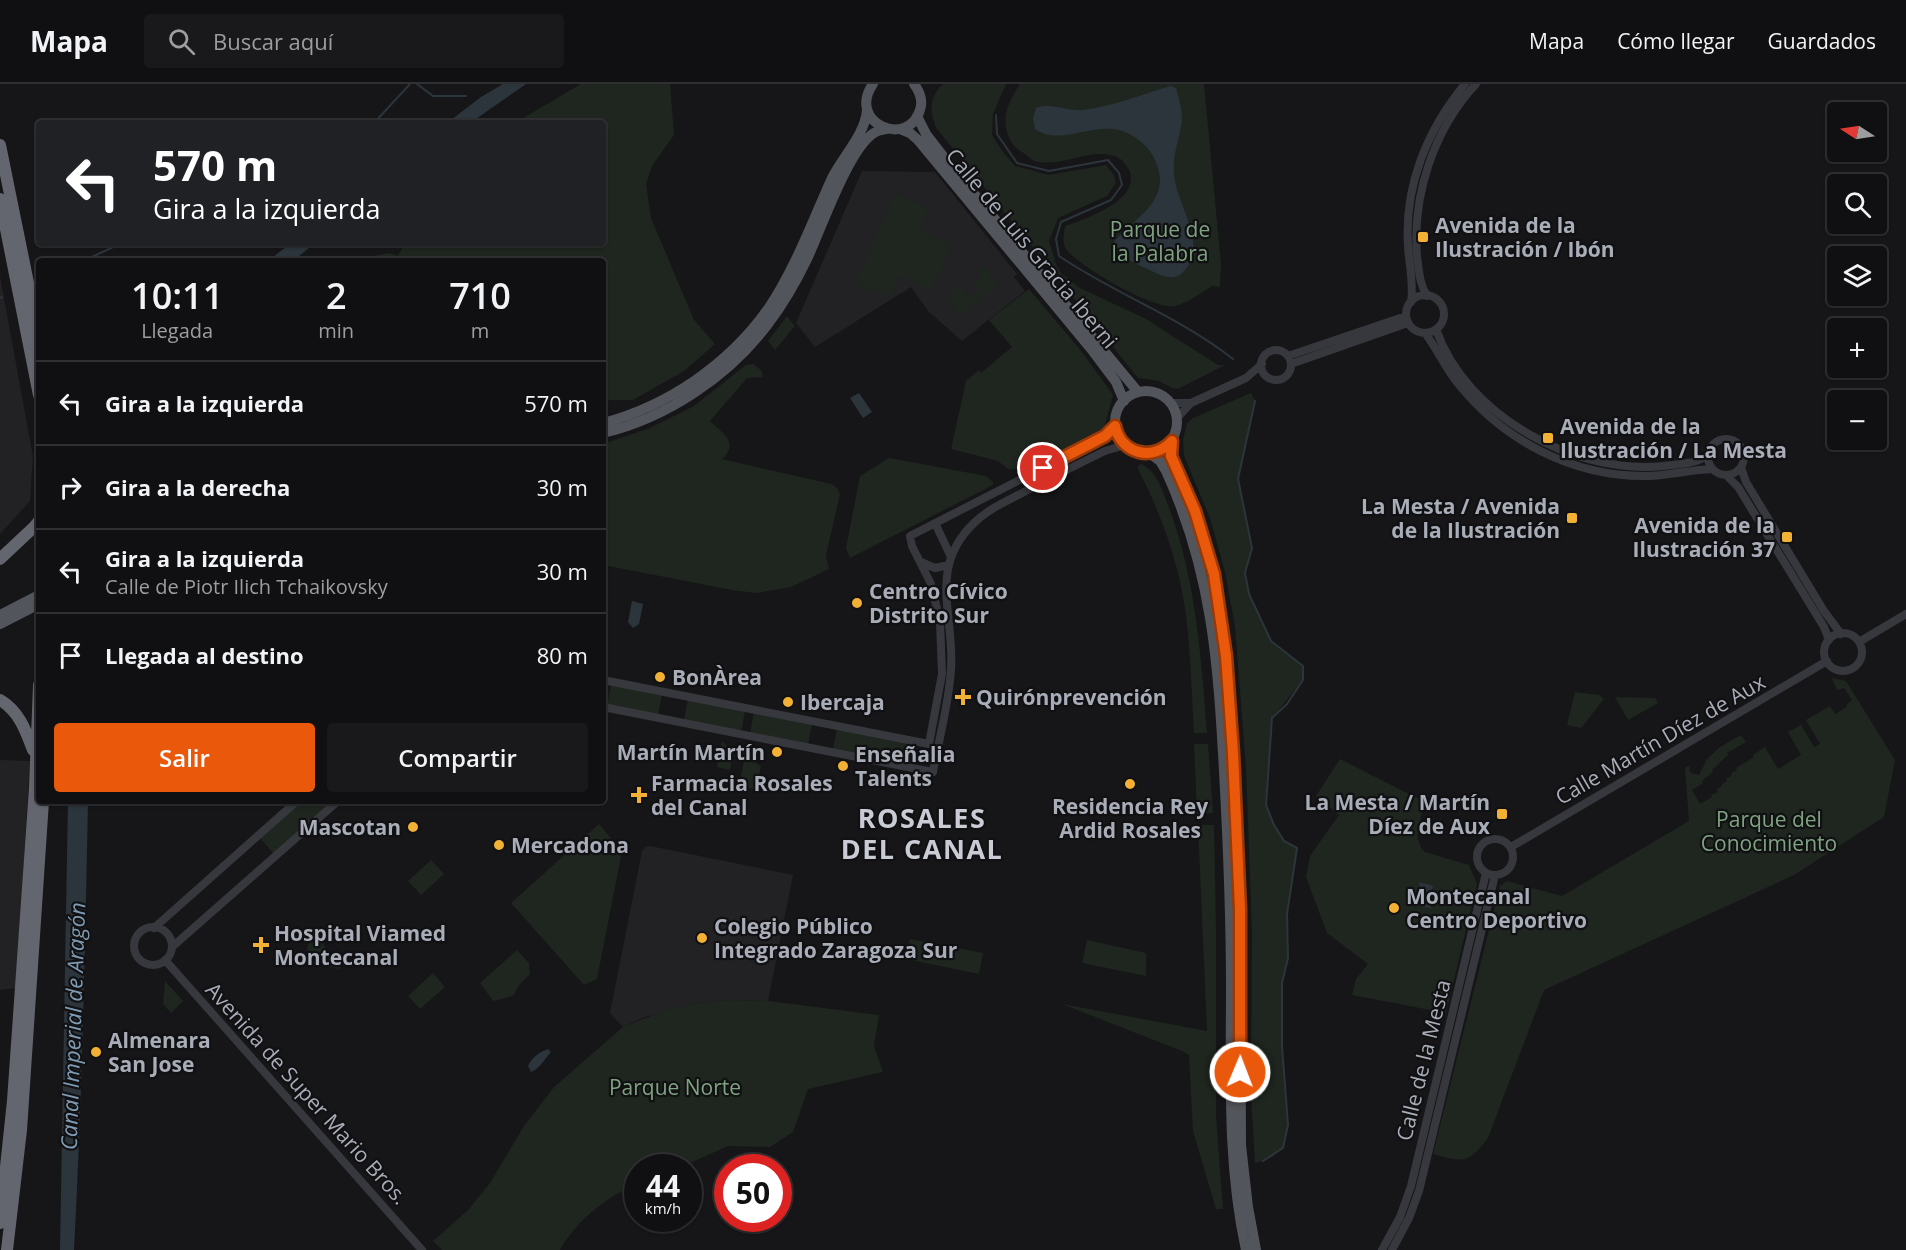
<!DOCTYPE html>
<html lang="es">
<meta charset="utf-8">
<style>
body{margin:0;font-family:"Open Sans",sans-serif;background:#19191b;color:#f1f3f6;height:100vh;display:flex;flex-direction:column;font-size:22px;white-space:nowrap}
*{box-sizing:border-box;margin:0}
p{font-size:20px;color:#9c9d9f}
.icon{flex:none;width:33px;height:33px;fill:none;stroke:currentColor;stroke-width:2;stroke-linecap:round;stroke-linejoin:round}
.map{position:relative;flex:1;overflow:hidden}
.drawer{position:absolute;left:36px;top:174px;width:570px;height:546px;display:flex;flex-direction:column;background:#101012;border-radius:6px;box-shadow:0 2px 4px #0004,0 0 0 2px #303032}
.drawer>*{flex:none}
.banner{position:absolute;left:36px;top:36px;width:570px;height:126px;border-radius:6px;box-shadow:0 2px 4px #0004,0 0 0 2px #303032;background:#202124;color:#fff;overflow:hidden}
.needle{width:39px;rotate:282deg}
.buttons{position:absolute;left:1827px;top:18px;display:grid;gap:12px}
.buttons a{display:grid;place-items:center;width:60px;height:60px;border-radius:6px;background:#101012;box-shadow:0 2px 4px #0004,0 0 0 2px #303032;font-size:30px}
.speed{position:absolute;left:624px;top:1070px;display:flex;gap:12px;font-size:30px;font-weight:700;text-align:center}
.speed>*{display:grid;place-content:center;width:78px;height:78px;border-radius:50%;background:#101012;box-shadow:0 2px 4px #0004,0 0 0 2px #303032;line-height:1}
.speed small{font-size:15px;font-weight:400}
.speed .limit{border:9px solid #d22;background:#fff;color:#111}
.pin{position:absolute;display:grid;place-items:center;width:51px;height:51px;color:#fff;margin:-26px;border:3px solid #fff;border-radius:50%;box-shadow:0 2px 6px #0007}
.me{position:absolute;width:66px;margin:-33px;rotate:1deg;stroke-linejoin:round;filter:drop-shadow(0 0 4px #0008)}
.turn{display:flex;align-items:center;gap:21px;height:126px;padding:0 18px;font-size:27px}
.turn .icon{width:78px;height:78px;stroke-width:2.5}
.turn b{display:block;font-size:42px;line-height:51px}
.eta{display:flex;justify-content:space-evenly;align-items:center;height:102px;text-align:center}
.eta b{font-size:36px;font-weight:600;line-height:42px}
.primary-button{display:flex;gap:12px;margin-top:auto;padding:12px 18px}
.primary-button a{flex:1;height:69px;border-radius:6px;background:#ea580c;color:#fff;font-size:24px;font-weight:600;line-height:69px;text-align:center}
.primary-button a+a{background:#19191b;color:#f1f3f6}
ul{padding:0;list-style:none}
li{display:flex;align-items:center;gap:18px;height:84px;padding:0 18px;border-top:2px solid #303032}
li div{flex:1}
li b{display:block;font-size:22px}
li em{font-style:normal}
header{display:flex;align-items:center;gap:36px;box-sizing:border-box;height:84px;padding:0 30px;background:#101012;border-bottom:2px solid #303032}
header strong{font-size:28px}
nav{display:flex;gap:33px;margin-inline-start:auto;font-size:21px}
.search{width:420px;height:54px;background:#19191b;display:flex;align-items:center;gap:15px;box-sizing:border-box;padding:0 21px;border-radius:6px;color:#9c9d9f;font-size:22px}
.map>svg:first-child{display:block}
</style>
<header>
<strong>Mapa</strong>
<div class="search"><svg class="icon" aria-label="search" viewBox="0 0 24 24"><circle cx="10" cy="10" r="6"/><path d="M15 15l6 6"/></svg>Buscar aquí</div>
<nav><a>Mapa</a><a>Cómo llegar</a><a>Guardados</a></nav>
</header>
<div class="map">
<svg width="1906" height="1166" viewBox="0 0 1906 1166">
<rect width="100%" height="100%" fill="#161618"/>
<path fill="#222225" d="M862,87L935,88L1017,190L1014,193L1025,207L962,257L928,227L911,203L815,263L796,239Z
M0,192L33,373L30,417L0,450Z
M0,676L30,677L16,904L0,906Z
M650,762L793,791L768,917L733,916L697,919L645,933L623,943L610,929L642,767L645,763Z"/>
<path fill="#1e261f" d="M581,0H670L674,51L652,82L646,100L651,134L694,236L715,260L684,287L633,316H603V177H364L365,174L389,169L398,172L405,159H603V39H519L525,33Z
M943,0H1006L993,30L992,51L1003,68L1015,82L1049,91L1106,81L1114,91L1116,99L1107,112L1058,134L1049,157L1056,180L1061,189L1080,204L1146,235L1218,281H1225L1178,305L1172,304L1159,297L1138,294L937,45C929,30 929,12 943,0Z
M1020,0H1204L1221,180L1220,203L1212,202C1201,209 1188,219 1175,222C1155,227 1078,182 1066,165C1062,158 1064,150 1065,142C1085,135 1139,117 1130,88C1127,81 1122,75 1115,72C1089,64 1065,82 1038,78C1032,77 1027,71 1022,68C1014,63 1012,60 1008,51C1001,32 1009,17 1020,0Z
M895,109L928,124L919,147L951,161L932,206L900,192L890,213L856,199Z
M981,180L998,201L961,231L949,217L953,206L959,200L969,213L979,206L974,199L980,194L976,185Z
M1029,205L1082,268L1113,311L1105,341L1101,345L1023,386L1008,385L998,377L951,365L966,297L979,286L981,289L1012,263L989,236Z
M787,232L795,242L775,266L768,257Z
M753,280L761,286L763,293L747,294L710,337C722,349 740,358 722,375L831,400L837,404L840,410L826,471L829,485L791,503L756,509L732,506L603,481V360L650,344L694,322L746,281Z
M1251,309L1255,317L1238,395L1252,464L1245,489L1249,510L1271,557L1303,582V596L1272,634L1266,721L1274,741L1284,757L1297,764L1287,830L1288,874L1282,899V962L1288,1041L1283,1064L1263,1077L1255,1079L1251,1011L1252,847L1246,684L1235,542L1225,488L1210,434L1184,372L1183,356L1187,339L1193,334Z
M889,374L986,392L993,398V401L850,474L846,464L860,392Z
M1141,380C1157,387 1162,406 1168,421C1196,495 1201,571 1207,649H1194C1192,616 1191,582 1188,549C1183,490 1164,435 1137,383Z
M1832,594L1846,597L1895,676L1884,733L1794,791L1544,906L1488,1054C1467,1081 1464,1078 1433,1070L1500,802L1507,797L1562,812L1689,737L1685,684L1690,681L1689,685L1691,689L1699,691L1707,675L1720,663L1741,651L1746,658L1727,669L1728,671L1712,686L1713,688L1702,697L1703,699L1692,706L1700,720L1712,713L1711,711L1718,708L1717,705L1722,702V700L1727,697L1726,695L1732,691L1731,689L1737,686L1736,684L1754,673L1753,671L1765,663L1778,685L1801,671L1788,648L1801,641L1814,663L1820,660L1806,636L1830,622L1835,630L1847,623L1846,621L1852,616L1844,604L1837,606Z
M611,600L662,610L658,632L607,622Z
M1575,608L1599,611L1604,615L1581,644L1567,641Z
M1615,613L1655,614L1658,619L1628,636Z
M688,615L745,627L741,648L684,636Z
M754,628L812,640L808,661L750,650Z
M837,644L912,659L907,680L833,665Z
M722,658L734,667L730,686L717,683Z
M1194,660H1208L1213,729L1197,730Z
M745,672L761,682L756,706L739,702Z
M1340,675L1425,718C1421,735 1411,755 1425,768L1469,781L1477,800L1446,929L1352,911L1356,895L1368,880L1327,849L1306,793L1310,772L1339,731L1316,712Z
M301,717H333L274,770L260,754Z
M599,740L622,767L597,895L584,901L511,819Z
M1198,741H1214L1216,844V1032L1223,1125H1216L1193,1047L1189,971L1182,967L1062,920L1207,947Z
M431,776L444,790L421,811L408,797Z
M311,846L341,882L340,885L305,877Z
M910,855L983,869L979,890L906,875Z
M1087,856L1146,869V892L1082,879Z
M517,866L529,879L530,890L520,900L513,912L493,917L480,899Z
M433,889L445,903L420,925L408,912Z
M165,897L183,917L171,929L163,920Z
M733,916L768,917L879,931L874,962L883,988L808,1005L793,1048L770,1063L728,1062L681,1083H638L637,1100C607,1112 576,1137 560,1166H442L433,1157L468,1126L490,1099L524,1042L554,1003L623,943L666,926L697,919Z"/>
<path fill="#2c353c" d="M503,0H526L470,39H447L481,13Z
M1170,2L1176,4C1179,15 1182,25 1182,36C1180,54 1172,71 1174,90C1176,121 1211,163 1182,189C1174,197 1161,192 1152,187C1138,181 1119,173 1113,159C1137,131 1176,115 1153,72C1148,63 1141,57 1133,52C1099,31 1065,65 1035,45L1033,34L1036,24C1052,18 1067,28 1083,26C1113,22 1141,11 1170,2Z
M291,159H315L293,177H268Z
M859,309L872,328L863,334L850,314Z
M632,517L643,520L639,540L633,544L628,538Z
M68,717H88C85,867 82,1016 74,1166H60Z
M1419,798L1433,802L1430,814L1432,818L1431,824L1416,821L1420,804Z
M548,965L551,968C545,975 538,986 531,988L528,982C533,972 540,968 548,965Z"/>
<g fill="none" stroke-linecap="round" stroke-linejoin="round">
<path stroke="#2c353c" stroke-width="2" d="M417,0L433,12H466
M996,31L997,50L1017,79L1049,87L1108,76L1119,89L1122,101L1111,116L1061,138L1056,155L1059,172C1115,210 1180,233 1233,275
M374,39L410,0
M83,177L122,159
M0,214L2,213
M1255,317L1238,395L1252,464L1245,489L1249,510L1271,557L1303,582V596L1287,620L1272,634L1266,721L1274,741L1284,757L1297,764L1287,830L1288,874L1282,899V962L1288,1041L1283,1064L1263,1077"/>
<path stroke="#37383d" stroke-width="8" d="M1406 230a19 19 0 1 1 38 0a19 19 0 1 1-38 0Z
M1427,212C1419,199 1419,186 1417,172C1412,111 1434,45 1476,0
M1411,218C1414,199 1409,181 1408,162C1404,102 1427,46 1465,0
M1436,245C1466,332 1575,391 1663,382C1678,380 1695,380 1707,372
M1425,249C1438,266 1446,286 1460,302C1505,357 1572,392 1644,392C1667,392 1689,386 1712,385
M1261 281a15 15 0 1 1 30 0a15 15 0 1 1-30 0Z
M1288,272L1406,232
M1291,280L1408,239
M1171,319H1191
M1177,334L1191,319L1246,294L1262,280
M1708 373a18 18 0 1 1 36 0a18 18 0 1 1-36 0Z
M1741,383L1746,398L1824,527L1841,550
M1726,391L1738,403L1824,543L1829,556
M935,439L951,473
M921,478L935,484L949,481
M1824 568a19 19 0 1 1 38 0a19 19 0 1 1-38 0Z
M1859,558L1906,530
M603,596L929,660L942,590L940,538L931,500L912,462L910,452L1096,357L1110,349L1115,342
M603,623L933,688C939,654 949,620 951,585C955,531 927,484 974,439C988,425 1007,417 1024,408C1051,394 1078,380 1105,367L1125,361
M1477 773a18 18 0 1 1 36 0a18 18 0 1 1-36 0Z
M1511,763L1827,577
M134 862a19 19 0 1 1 38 0a19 19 0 1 1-38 0Z
M154,844L297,717
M172,863L338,717
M165,876L422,1166
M1382,1166L1400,1133L1411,1102L1486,789
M1392,1166L1409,1134L1419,1107L1495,791"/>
<path stroke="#53555c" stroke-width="10" d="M873,0C846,39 908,65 920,26C923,17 920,8 914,0
M917,32L926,50L950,81L1138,308
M900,45L910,49L918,56L1092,266L1116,298L1124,317
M1115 338a31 31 0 1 1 62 0a31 31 0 1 1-62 0Z
M603,339C668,322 729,280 768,225C795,185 812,138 832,94C843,72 865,51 867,26
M603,349C667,334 729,292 768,240C784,219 797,196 808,173C821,145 849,64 874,49C878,46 883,46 887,45
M1171,357V372L1195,427L1214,490L1226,572L1233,669L1240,825L1241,1061L1248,1123L1256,1166
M1149,369L1160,377L1166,387C1212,488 1218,578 1224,687C1228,760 1231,832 1231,904C1231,993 1227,1079 1246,1166
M0,531L39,511
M0,540L39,520"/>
<path stroke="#63666e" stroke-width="12" d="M0,61L39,253
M0,115L39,311
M0,475L34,443L39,437
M0,616C19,627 26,647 33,666
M0,1139L13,1017L35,704L39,601
M7,1166L21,1046L43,717"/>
</g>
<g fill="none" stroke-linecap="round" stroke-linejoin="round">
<defs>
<path id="route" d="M1043,384L1105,352L1115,342C1121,370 1153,378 1172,357L1171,372L1195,427L1214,490L1226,572L1233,669L1240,825V988"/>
</defs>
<use href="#route" stroke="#983908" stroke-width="15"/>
<use href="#route" stroke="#ea580c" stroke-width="10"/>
</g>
<g fill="#f2b134" stroke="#111113" stroke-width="2">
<rect x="1417" y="147" width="12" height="12" rx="3"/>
<rect x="1542" y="348" width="12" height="12" rx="3"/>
<rect x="1566" y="428" width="12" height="12" rx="3"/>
<rect x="1781" y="447" width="12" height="12" rx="3"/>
<circle cx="857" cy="519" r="6"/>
<circle cx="660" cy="593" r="6"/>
<path d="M960 604h6v6h6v6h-6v6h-6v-6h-6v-6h6z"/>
<circle cx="788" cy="618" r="6"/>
<circle cx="777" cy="668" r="6"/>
<circle cx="843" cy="682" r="6"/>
<circle cx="1130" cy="700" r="6"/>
<path d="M636 702h6v6h6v6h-6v6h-6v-6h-6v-6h6z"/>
<rect x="1496" y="724" width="12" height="12" rx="3"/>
<circle cx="413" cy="743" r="6"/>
<circle cx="499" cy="761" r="6"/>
<circle cx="1394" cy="824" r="6"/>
<circle cx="702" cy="854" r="6"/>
<path d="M258 852h6v6h6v6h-6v6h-6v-6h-6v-6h6z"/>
<circle cx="96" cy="968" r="6"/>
</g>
<g text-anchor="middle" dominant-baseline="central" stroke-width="4.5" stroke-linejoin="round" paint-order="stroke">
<g font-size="21" font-weight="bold" fill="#a8adb8" stroke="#111113" text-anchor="start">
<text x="1435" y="141">Avenida de la<tspan x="1435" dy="24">Ilustración / Ibón</tspan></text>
<text x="1560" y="342">Avenida de la<tspan x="1560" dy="24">Ilustración / La Mesta</tspan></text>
<text x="1560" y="422" text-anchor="end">La Mesta / Avenida<tspan x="1560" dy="24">de la Ilustración</tspan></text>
<text x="1775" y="441" text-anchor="end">Avenida de la<tspan x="1775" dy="24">Ilustración 37</tspan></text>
<text x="869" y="507">Centro Cívico<tspan x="869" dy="24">Distrito Sur</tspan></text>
<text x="672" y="593">BonÀrea</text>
<text x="976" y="613">Quirónprevención</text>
<text x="800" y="618">Ibercaja</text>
<text x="765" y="668" text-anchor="end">Martín Martín</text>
<text x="855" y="670">Enseñalia<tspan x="855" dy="24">Talents</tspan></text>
<text x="651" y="699">Farmacia Rosales<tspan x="651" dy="24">del Canal</tspan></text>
<text x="1490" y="718" text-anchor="end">La Mesta / Martín<tspan x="1490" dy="24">Díez de Aux</tspan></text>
<text x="1130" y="722" text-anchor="middle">Residencia Rey<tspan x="1130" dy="24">Ardid Rosales</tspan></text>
<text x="401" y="743" text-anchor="end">Mascotan</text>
<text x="511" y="761">Mercadona</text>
<text x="1406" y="812">Montecanal<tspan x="1406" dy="24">Centro Deportivo</tspan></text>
<text x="714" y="842">Colegio Público<tspan x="714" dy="24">Integrado Zaragoza Sur</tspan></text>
<text x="274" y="849">Hospital Viamed<tspan x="274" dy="24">Montecanal</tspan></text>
<text x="108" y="956">Almenara<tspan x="108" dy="24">San Jose</tspan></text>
</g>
<g font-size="21" fill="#7fa381" stroke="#111113">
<text x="1160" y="145">Parque de<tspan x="1160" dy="24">la Palabra</tspan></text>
<text x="1769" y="735">Parque del<tspan x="1769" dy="24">Conocimiento</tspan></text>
<text x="675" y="1003">Parque Norte</text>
</g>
<g font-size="21" fill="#a8adb8" stroke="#111113">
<text transform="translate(1032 164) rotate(50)">Calle de Luis Gracia Iberni</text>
<text transform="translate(1660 655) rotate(-30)">Calle Martín Díez de Aux</text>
<text transform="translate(1423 976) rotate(-76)">Calle de la Mesta</text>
<text transform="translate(307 1009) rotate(48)">Avenida de Super Mario Bros.</text>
</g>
<g font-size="22" font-style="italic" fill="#7f9bb3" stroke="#111113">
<text transform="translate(72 942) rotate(-88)">Canal Imperial de Aragón</text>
</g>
<g font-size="27" font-weight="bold" letter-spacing="1.5" fill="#c9ccd4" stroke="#111113">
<text x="922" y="733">ROSALES<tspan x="922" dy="31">DEL CANAL</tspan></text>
</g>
</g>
</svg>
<div class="buttons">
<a><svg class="needle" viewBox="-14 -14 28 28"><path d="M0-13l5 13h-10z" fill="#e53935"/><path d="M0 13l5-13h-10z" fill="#9c9d9f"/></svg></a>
<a><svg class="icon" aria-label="search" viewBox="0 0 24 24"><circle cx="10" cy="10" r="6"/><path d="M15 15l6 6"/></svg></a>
<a><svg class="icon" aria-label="layers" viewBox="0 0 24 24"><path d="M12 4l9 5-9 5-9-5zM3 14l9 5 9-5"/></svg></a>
<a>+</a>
<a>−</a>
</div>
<div class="speed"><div>44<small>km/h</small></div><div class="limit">50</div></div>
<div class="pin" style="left:1043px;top:384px;background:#d93025"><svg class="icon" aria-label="arrive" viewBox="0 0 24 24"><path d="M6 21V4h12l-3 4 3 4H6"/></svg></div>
<svg class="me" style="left:1240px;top:988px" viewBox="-20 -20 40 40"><circle r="17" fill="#ea580c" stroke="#fff" stroke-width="3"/><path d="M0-11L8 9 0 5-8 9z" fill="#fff"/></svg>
<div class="banner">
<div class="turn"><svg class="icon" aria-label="left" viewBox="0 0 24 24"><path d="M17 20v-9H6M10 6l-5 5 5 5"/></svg><div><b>570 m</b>Gira a la izquierda</div></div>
</div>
<section class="drawer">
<div class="eta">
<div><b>10:11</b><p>Llegada</p></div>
<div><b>2</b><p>min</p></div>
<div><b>710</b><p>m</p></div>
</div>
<ul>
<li><svg class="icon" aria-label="left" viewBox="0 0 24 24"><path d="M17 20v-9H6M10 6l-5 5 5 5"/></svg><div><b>Gira a la izquierda</b></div><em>570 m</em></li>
<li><svg class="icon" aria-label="right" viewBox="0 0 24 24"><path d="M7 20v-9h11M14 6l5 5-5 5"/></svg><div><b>Gira a la derecha</b></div><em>30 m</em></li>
<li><svg class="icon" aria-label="left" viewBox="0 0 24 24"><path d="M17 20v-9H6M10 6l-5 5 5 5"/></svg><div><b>Gira a la izquierda</b><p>Calle de Piotr Ilich Tchaikovsky</p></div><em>30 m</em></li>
<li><svg class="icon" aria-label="arrive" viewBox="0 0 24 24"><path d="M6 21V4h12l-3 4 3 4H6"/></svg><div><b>Llegada al destino</b></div><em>80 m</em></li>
</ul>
<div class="primary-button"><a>Salir</a><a>Compartir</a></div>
</section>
</div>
